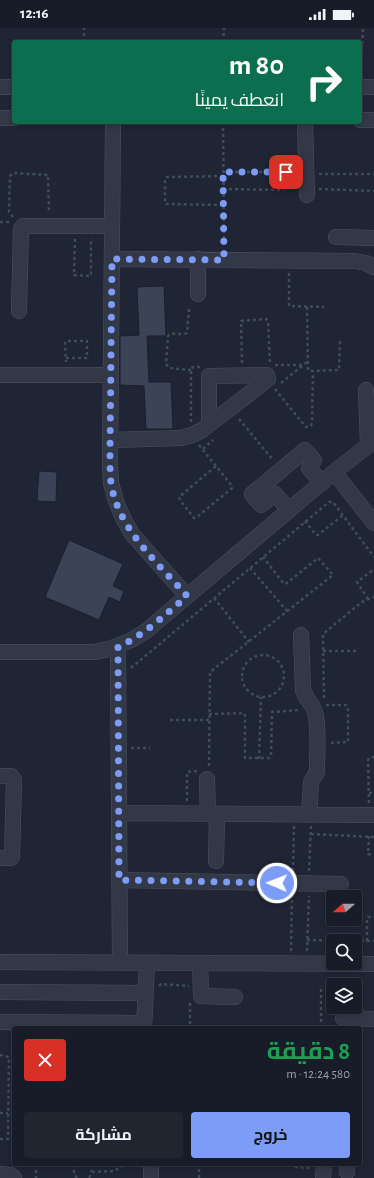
<!DOCTYPE html>
<html lang="ar">
<meta charset="utf-8">
<style>
body{margin:0;font-family:"Alegreya Sans",Cairo,sans-serif;background:#202530;color:#f1f3f6;direction:rtl;height:100vh;display:flex;flex-direction:column;font-size:15px;white-space:nowrap}
*{box-sizing:border-box;margin:0}
p{font-size:13px;color:#9ea1a8}
.icon{flex:none;width:22px;height:22px;fill:none;stroke:currentColor;stroke-width:2;stroke-linecap:round;stroke-linejoin:round}
.map{position:relative;flex:1;overflow:hidden;direction:ltr}
.panel{position:absolute;left:12px;top:998px;width:350px;height:140px;display:flex;flex-direction:column;background:#171c28;border-radius:4px;box-shadow:0 2px 6px #0003,0 0 0 1px #363a45;direction:rtl}
.panel>*{flex:none}
.hud{position:absolute;left:12px;top:12px;width:350px;height:84px;border-radius:4px;box-shadow:0 2px 6px #0003,0 0 0 1px #363a45;direction:rtl;background:#0b6e4f;color:#fff;overflow:hidden}
.needle{width:26px;rotate:250deg}
.tools{position:absolute;left:326px;top:862px;display:grid;gap:8px}
.tools a{display:grid;place-items:center;width:36px;height:36px;border-radius:4px;background:#171c28;box-shadow:0 2px 6px #0003,0 0 0 1px #363a45;font-size:20px}
.pin{position:absolute;display:grid;place-items:center;width:34px;height:34px;color:#fff;margin:-17px;border-radius:8px;box-shadow:0 2px 6px #0006}
.me{position:absolute;width:44px;margin:-22px;rotate:271deg;stroke-linejoin:round;filter:drop-shadow(0 0 3px #0008)}
.turn{display:flex;align-items:center;gap:14px;height:84px;padding:0 12px;font-size:18px}
.turn .icon{width:52px;height:52px;stroke-width:2.5}
.turn b{display:block;font-size:28px;line-height:34px}
.round{display:grid;place-items:center;flex:none;width:42px;height:42px;border-radius:4px;background:#202530}
.overview{display:flex;align-items:center;justify-content:space-between;height:68px;padding:0 12px}
h1{font-size:24px;font-weight:700;line-height:30px;color:#1e9e55}
.cta{display:flex;gap:8px;margin-top:auto;padding:8px 12px}
.cta a{flex:1;height:46px;border-radius:4px;background:#7d9cf7;color:#111;font-size:16px;font-weight:700;line-height:46px;text-align:center}
.cta a+a{background:#202530;color:#f1f3f6}
.status{display:flex;justify-content:space-between;align-items:center;height:28px;padding:0 20px;background:#171c28;direction:ltr}
.status svg{height:11px;fill:currentColor}
.map>svg:first-child{display:block}
</style>
<div class="status"><b>12:16</b><svg viewBox="0 0 49 12"><path d="M0 12V9h3v3zM5 12V6h3v6zM10 12V3h3v9zM15 12V0h3v12zM26 1h20v11H26zM47 4h2v5h-2z"/></svg></div>
<div class="map">
<svg width="374" height="1150" viewBox="0 0 374 1150">
<rect width="100%" height="100%" fill="#1f2535"/>
<path fill="#3b4356" stroke="#1a1f2c" d="M164,258L166,308H147L149,354H171L173,401H146L144,358L120,357V308L139,307L137,259Z
M39,443L57,444L56,474L37,473Z
M69,512L123,536L113,558L124,563L120,574L109,569L99,592L45,569Z"/>
<g fill="none" stroke-linecap="round" stroke-linejoin="round">
<defs>
<path id="minor" d="M0,59H14
M360,59H374
M0,90H14
M360,92H374
M113,94L110,437L111,455L116,473L123,490L132,506L187,568
M305,94L307,167
M336,209L374,210
M112,231L355,233L366,235L374,239
M198,266V231
M19,283L21,201L23,198H112
M0,347H111
M366,362L368,416
M110,412L181,410L192,407L202,402L268,351L267,347L209,348V396
M334,444L374,495
M289,482L275,466L261,477L253,468L252,466L305,422L314,432L309,440L322,455
M301,607L303,662C305,670 312,675 315,684C319,696 317,726 317,740V744L311,754L309,787
M118,619L120,935
M0,624H95C114,621 130,614 146,603L334,444L374,413
M0,748H11L14,752L12,829L11,830H0
M207,751L208,786
M119,785L374,787
M216,833L217,786
M119,852L341,856
M0,934L374,936
M200,935L201,968L235,969
M0,964L145,965
M343,990L374,991
M0,994L144,995
M144,1000L147,935
M151,1142V1150
M347,1144V1136
M0,1146L11,1147L14,1150
M323,1150L324,1136"/>
</defs>
<use href="#minor" stroke="#4d5261" stroke-width="16"/>
<path stroke="#3e4e54" stroke-width="2.5" stroke-dasharray="3 3" stroke-linecap="butt" d="M84,14V0
M223,14L224,0
M361,46L363,0
M223,94L224,219
M223,144H286
M319,146H374
M223,148L167,149L165,151V175L166,176L223,177
M223,161L284,162
M319,161L374,163
M13,189L9,184L10,148L13,145L48,147L49,185
M0,194H9
M75,211L74,247L90,248L91,247V210
M289,245V278L324,279
M307,279L308,342L310,343L339,342L340,311
M189,281L187,305C181,308 173,303 168,308L166,336L169,340L191,342
M66,330H87V313H66L65,315L66,334
M242,335L241,293L266,291L268,293L270,335
M275,337H303
M281,355L307,334
M275,361L304,397L306,399L311,398L312,394L313,343
M239,391L273,432
M191,394V341L193,339H200
M199,417L232,458V460L197,489L194,490L180,472L179,469L216,438
M203,421L213,412
M305,493L316,507H318L343,487
M250,540L288,584
M214,570L249,614
M368,571L357,554L374,541
M323,623H357
M242 648a21 21 0 1 1 42 0a21 21 0 1 1-42 0Z
M131,640L329,474H333L374,529
M324,670L323,606L362,574L374,569
M326,677H346L348,679V714L329,715
M209,686L244,685L245,688V730H269L271,728L272,684L299,682
M170,692H209
M131,720H150
M259,731L261,669
M209,738L210,644L333,547L318,530L287,555L284,556L263,529
M369,765H374
M186,772H187V744L197,743
M369,775L368,732L369,730L374,729
M311,806L374,809
M369,808L368,826L374,827
M293,843L294,798
M309,843L311,798
M307,912L374,913
M367,913V890L368,889H374
M291,923L292,868
M307,923L309,868
M159,958L161,956L189,958
M190,975V1000
M321,1000V958
M0,1027L9,1029L8,1111
M0,1085H8
M0,1111H14
M36,1136V1150
M89,1136L92,1144L89,1150
M290,1136L293,1139L311,1140
M92,1144L114,1143L126,1136
M77,1150C73,1146 73,1140 77,1136
M199,1150V1136"/>
<use href="#minor" stroke="#323846" stroke-width="15"/>
</g>
<g fill="none" stroke-linecap="round" stroke-linejoin="round">
<path stroke="#7d9cf7" stroke-width="7" stroke-dasharray="0 12.6" d="M277,855L119,852L118,619C144,607 165,587 187,568C158,535 118,501 111,455C110,445 110,435 110,425L112,231L224,232L223,144H286"/>
</g>
</svg>
<div class="tools">
<a><svg class="needle" viewBox="-14 -14 28 28"><path d="M0-13l5 13h-10z" fill="#e53935"/><path d="M0 13l5-13h-10z" fill="#9ea1a8"/></svg></a>
<a><svg class="icon" aria-label="search" viewBox="0 0 24 24"><circle cx="10" cy="10" r="6"/><path d="M15 15l6 6"/></svg></a>
<a><svg class="icon" aria-label="layers" viewBox="0 0 24 24"><path d="M12 4l9 5-9 5-9-5zM3 14l9 5 9-5"/></svg></a>
</div>
<div class="pin" style="left:286px;top:144px;background:#d93025"><svg class="icon" aria-label="arrive" viewBox="0 0 24 24"><path d="M6 21V4h12l-3 4 3 4H6"/></svg></div>
<svg class="me" style="left:277px;top:855px" viewBox="-20 -20 40 40"><circle r="17" fill="#7d9cf7" stroke="#fff" stroke-width="3"/><path d="M0-11L8 9 0 5-8 9z" fill="#fff"/></svg>
<div class="hud">
<div class="turn"><svg class="icon" aria-label="right" viewBox="0 0 24 24"><path d="M7 20v-9h11M14 6l5 5-5 5"/></svg><div><b>80 m</b>انعطف يمينًا</div></div>
</div>
<section class="panel">
<div class="overview"><div><h1>8 دقيقة</h1><p>580 m · 12:24</p></div><a class="round" style="background:#d93025;color:#fff"><svg class="icon" aria-label="close" viewBox="0 0 24 24"><path d="M6 6l12 12M18 6L6 18"/></svg></a></div>
<div class="cta"><a>خروج</a><a>مشاركة</a></div>
</section>
</div>
